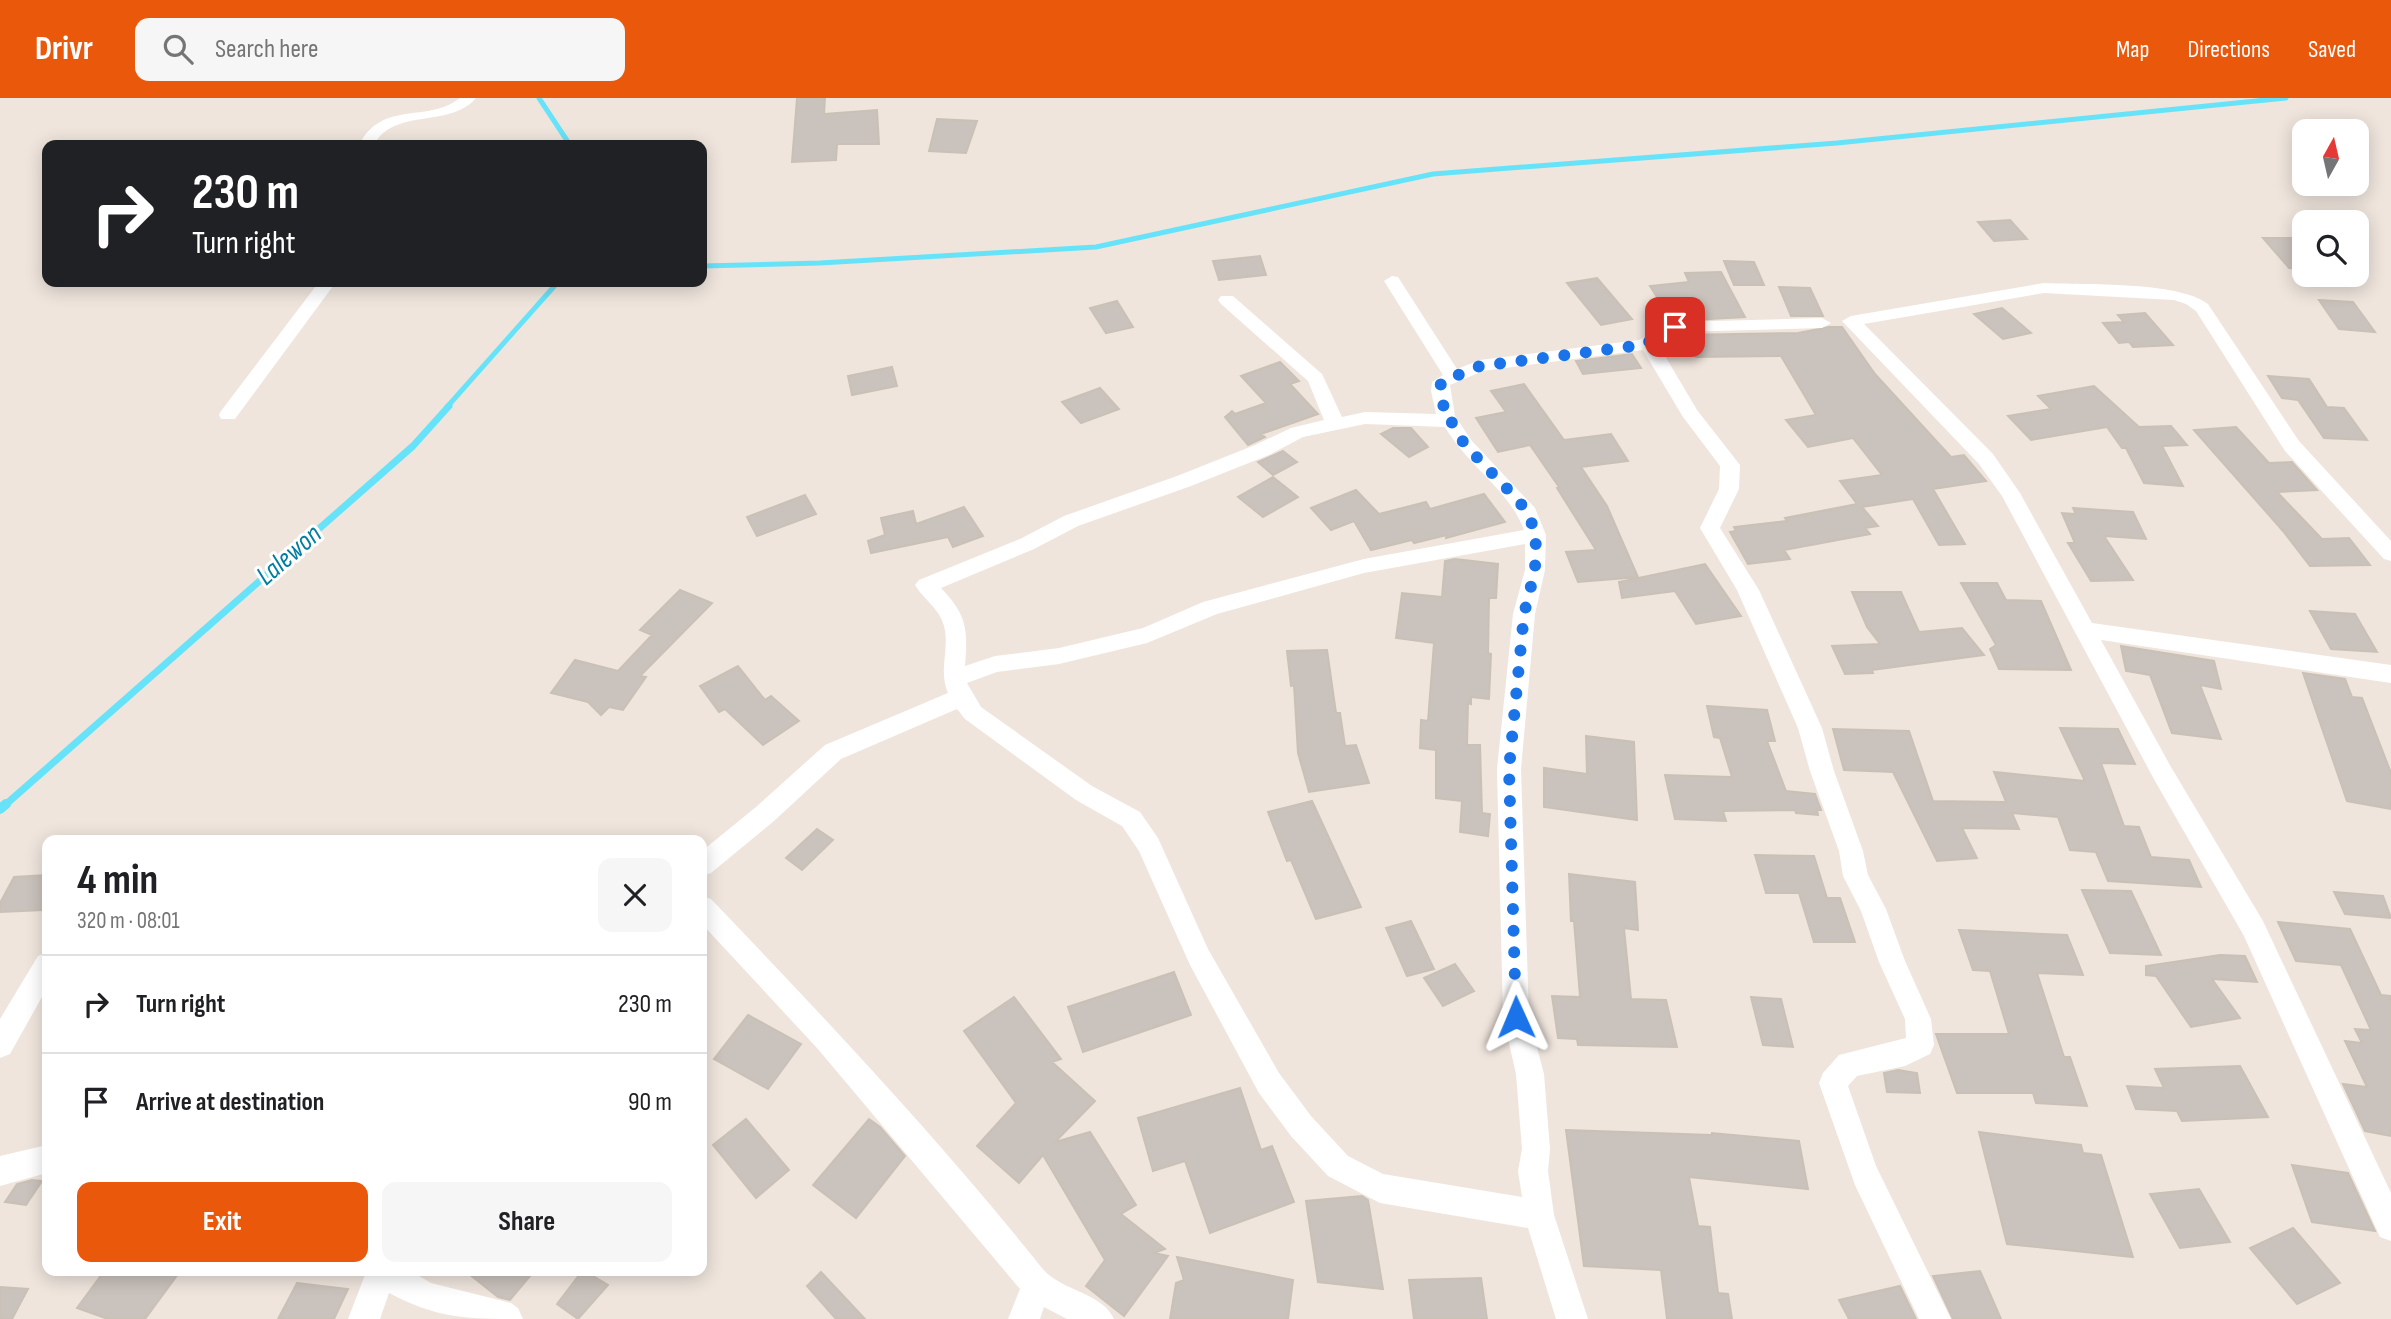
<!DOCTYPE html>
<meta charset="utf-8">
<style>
body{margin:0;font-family:"Sofia Sans Condensed",sans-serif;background:#f6f6f6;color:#202124;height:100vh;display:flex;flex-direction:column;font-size:26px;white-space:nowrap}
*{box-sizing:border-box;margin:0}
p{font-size:23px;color:#757577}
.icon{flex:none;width:38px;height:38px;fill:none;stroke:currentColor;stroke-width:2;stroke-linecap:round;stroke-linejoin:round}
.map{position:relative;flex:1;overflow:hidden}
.details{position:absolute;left:42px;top:737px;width:665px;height:441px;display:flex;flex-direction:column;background:#fff;border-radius:14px;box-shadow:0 4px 18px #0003}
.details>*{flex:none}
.banner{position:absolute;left:42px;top:42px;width:665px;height:147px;border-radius:14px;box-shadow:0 4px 18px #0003;background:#202124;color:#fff;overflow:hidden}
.needle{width:46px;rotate:8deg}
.tools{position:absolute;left:2292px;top:21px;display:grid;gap:14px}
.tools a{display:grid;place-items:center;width:77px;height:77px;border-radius:14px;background:#fff;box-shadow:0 4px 18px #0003;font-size:35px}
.pin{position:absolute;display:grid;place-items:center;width:60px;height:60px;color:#fff;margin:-30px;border-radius:14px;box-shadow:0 4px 10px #0006}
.me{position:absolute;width:77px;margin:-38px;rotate:359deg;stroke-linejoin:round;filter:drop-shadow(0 0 5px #0008)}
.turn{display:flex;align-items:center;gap:24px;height:147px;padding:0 35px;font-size:32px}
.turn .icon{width:91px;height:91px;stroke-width:2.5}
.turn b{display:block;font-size:49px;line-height:60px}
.round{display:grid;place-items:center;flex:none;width:74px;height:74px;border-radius:14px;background:#f6f6f6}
.overview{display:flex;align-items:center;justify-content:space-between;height:119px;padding:0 35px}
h1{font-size:42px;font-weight:700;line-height:52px}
.button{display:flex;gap:14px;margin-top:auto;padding:14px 35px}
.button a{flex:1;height:80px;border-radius:14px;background:#ea580c;color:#fff;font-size:28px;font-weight:700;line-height:80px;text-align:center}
.button a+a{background:#f6f6f6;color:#202124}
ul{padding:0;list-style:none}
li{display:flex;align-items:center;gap:21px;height:98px;padding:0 35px;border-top:2px solid #e0e0e0}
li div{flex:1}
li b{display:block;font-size:26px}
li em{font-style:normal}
header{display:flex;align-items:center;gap:42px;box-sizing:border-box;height:98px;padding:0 35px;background:#ea580c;color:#fff}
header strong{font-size:33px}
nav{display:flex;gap:38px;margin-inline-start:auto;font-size:24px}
.search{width:490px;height:63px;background:#f6f6f6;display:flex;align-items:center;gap:18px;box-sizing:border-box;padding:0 24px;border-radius:14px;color:#757577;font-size:26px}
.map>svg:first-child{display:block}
</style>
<header>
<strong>Drivr</strong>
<div class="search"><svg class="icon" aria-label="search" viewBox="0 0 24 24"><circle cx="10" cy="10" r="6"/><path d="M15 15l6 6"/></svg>Search here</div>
<nav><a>Map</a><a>Directions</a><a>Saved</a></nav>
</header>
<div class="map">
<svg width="2391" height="1221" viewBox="0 0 2391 1221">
<rect width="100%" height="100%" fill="#efe5dd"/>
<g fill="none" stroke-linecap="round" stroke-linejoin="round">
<path stroke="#67e3f9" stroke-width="5" d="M539,0L570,47
M702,168L820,165L1096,149L1433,76L1837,45L2286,0
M447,309L558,184"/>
<path stroke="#67e3f9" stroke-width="7" d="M4,708L413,348L449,308"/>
<path stroke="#67e3f9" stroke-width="10" d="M0,711L6,706"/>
</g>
<path fill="#cac2bc" stroke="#cac1b6" stroke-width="2" d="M797,0H825L824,16L877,12L879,46H837L836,62L792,64Z
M937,21L977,23L966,55L929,53Z
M2010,122L2027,141L1994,143L1978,124Z
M2263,140H2293L2298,146H2305V171L2289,170Z
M1260,158L1266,177L1219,182L1213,163Z
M1724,163L1754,164L1764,187H1734Z
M1721,174L1745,219L1672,223L1650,188L1689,184L1685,175Z
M1597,180L1632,221L1601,227L1567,185Z
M1779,189L1810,190L1823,218H1791Z
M2319,202L2353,204L2375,234L2339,231Z
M1117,203L1133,229L1106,235L1090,210Z
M2002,210L2031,235L2003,241L1974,216Z
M2145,215L2173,247L2133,249L2129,244L2119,245L2103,225L2124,224L2118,217Z
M1829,229H1842L1875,276L1951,359L1964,357L1986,383L1933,391L1965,446L1939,447L1913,401L1862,409L1878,428L1865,430L1870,436L1784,452L1790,461L1748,466L1730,434L1736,433L1734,429L1787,423L1785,420L1857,406L1840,383L1882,377L1853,340L1808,349L1786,322L1816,317L1781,258L1696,259L1681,237L1798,235Z
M1632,256L1641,270L1583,276L1576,263Z
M1280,264L1299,283L1290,286L1318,316L1261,336L1265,339L1248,347L1225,319L1232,313L1235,316L1266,305L1241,278Z
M892,269L897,288L852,297L848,278Z
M2268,278L2309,281L2327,309L2344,310L2367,342L2324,340L2298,302L2282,300Z
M1524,286L1564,342L1611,336L1628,363L1581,369L1607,408L1638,479L1578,484L1566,454L1596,452L1557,390L1559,389L1530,347L1498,354L1476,320L1506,314L1491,293Z
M2094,288L2139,329L2171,328L2187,347L2162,348L2183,388L2144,385L2126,350H2122L2107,329L2031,342L2008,318L2051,311L2038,298Z
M1100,290L1119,311L1081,325L1062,304Z
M2236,329L2269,365L2292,364L2317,392L2277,394L2322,441L2349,440L2370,467L2310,468L2283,433L2194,332Z
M1393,330H1411L1428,349L1409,359L1381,336Z
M1283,353L1297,364L1273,377L1258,364Z
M1273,379L1298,399L1263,419L1238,399Z
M1356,392L1379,416L1426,404L1430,411L1484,396L1505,424L1446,440L1447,437L1414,445L1412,442L1371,452L1354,423L1331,432L1311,410Z
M805,397L816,416L757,438L747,419Z
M964,409L983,438L953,449L948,439L871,455L868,443L885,437L881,420L913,413L916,426Z
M2073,410L2133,414L2146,441L2104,438L2133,482L2091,483L2068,445H2075L2062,415L2076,416Z
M1455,461L1498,466L1496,500H1489L1488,555L1491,556L1489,601L1471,599V606L1468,605L1467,647H1480L1482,715L1490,716L1488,738L1460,734L1462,703L1436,700V652L1420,650L1421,622L1428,623L1434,545L1396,540L1402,495L1442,499L1445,463Z
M1705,466L1741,518L1696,526L1675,493L1622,500L1619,484Z
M1961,485H1997L2006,502L2041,503L2071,572L1999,571L1990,551L1996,547Z
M680,492L712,505L640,578L646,579L623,612L609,609L601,617L588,604L551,595L575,562L618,573L652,537L640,532Z
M1852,494H1901L1919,534L1962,530L1984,557L1872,572L1873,575L1845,576L1832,548L1880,546L1867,529Z
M2310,513L2355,516L2377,554L2331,551Z
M2121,548L2214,563L2221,591L2200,587L2221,641L2172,635L2150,577L2126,573Z
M1327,552L1336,615H1340L1345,648L1356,647L1369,685L1309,694L1298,655L1294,587L1291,588L1287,553Z
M738,568L765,602L771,598L799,623L763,647L725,611L719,614L700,588Z
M2303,575L2345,581L2352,599L2362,600L2391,675V711L2347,703Z
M1707,608L1767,612L1775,643H1767L1786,693L1815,696L1821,712H1817L1818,717L1796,715L1795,712L1723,713L1726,723L1675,721L1665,677L1732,679L1720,640L1714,639Z
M2060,630L2118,631L2135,666L2101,665L2124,728L2139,729L2151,759L2189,762L2201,789L2108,783L2096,754L2070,752L2058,719L2012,715L2019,731L1962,730L1977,760L1937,763L1893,674L1844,672L1833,631L1909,633L1933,703L2006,704L1994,674L2085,683Z
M1586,638L1634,644L1637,722L1544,709V670L1587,676Z
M1312,703L1361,809L1316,821L1291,762L1287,763L1268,714Z
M817,731L833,742L802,772L786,760Z
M1755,757L1814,758L1827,800H1840L1855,844H1814L1799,795H1766Z
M1569,776L1635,784L1638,832L1624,830L1631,901L1666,902L1677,949L1578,947L1577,941L1558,940L1552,898L1580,899L1574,823H1571Z
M47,777V805L44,812L0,814V805L14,779Z
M2082,792L2131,793L2161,857L2110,855Z
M2334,794L2383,798L2391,820L2345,816Z
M1411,823L1434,871L1407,878L1386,830Z
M2278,824L2350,831L2381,897L2391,898V1038L2365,1033L2343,986L2367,989L2345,943L2362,945L2355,931L2371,932L2341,867L2296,863Z
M1959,832L2067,837L2083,877L2037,875L2064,959H2070L2087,1008L2036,1005L2033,995H1957L1936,936H2009L1990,873L1973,872Z
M2220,857L2245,858L2257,884L2212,881L2240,920L2191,929L2156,878L2146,877V868Z
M1455,866L1474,893L1443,908L1424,880Z
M1174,874L1191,917L1083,954L1068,909Z
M1014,899L1061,961L1052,964L1095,1003L1055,1044L1090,1034L1136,1107L1121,1116L1165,1151L1154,1155L1168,1158L1124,1218L1086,1188L1105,1162L1043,1057L1019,1085L977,1048L1016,1005L964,933Z
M1751,899L1781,901L1793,949L1763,947Z
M748,917L801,946L768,991L714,961Z
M2240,968L2268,1019L2182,1023L2177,1013L2136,1011L2127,988L2164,990L2155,971Z
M1898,972L1917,975L1920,995L1887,994L1884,975Z
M1240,990L1261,1052L1272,1048L1294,1104L1210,1135L1185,1063L1153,1073L1138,1020Z
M746,1021L789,1072L756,1100L713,1047Z
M869,1021L880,1029L905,1058L856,1120L813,1087Z
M1566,1032L1712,1037V1035L1799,1043L1808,1091L1689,1079L1698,1128L1710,1129L1718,1195L1728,1196L1732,1221H1667L1661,1172L1584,1168Z
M1979,1034L2081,1047L2083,1055L2101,1057L2133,1159L2007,1146Z
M2292,1067L2348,1075L2375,1133L2312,1124Z
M32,1082L42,1083L26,1107L5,1104L17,1086Z
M2199,1091L2230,1144L2180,1150L2150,1096Z
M1362,1098L1368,1102L1383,1191L1318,1184L1306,1103Z
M2293,1130L2340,1185L2297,1206L2250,1150Z
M1177,1159L1293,1182L1288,1221H1170L1176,1185L1184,1182Z
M105,1172H181L145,1221H108L77,1210Z
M464,1172H535L510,1202L498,1199Z
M583,1172L608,1187L578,1221L557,1206Z
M1980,1173L2001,1221H1953L1933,1178Z
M821,1174L865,1221H836L807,1188Z
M1481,1180L1487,1221H1414L1409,1182Z
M297,1185L348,1191L334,1221H278Z
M1900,1188L1916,1221H1849L1839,1202Z
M0,1189L28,1191L12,1221H0Z"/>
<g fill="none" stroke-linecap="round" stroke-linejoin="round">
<path fill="#fff" fill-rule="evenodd" d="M460,0H476C450,31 394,9 374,47H359C383,1 427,26 460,0Z
M1392,178L1398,179L1457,271L1480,262L1639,242L1675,224L1822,220L1831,225L1822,230L1679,234L1658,246L1697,312L1740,367L1739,391L1720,430L1759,492L1822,630L1834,673L1863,753L1868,777L1886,811L1905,863L1931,921L1934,947L1930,956L1905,968L1857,978L1848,988L1876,1068L1951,1221H1919L1855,1087L1819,985L1823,975L1839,957L1906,940L1905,921L1879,864L1861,813L1843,778L1839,753L1810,673L1798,630L1737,492L1700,430L1719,391L1720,368L1683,319L1643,252L1483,273L1450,287L1455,318L1472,343L1535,410L1546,437L1545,472L1535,516L1521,671L1529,919L1544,976L1550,1051L1548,1073L1554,1117L1588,1221H1556L1528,1130L1380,1105L1328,1078L1291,1038L1259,995L1190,867L1139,753L1122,728L1076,702L965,621L957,611L841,661L774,723L711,775L702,778V753L756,709L825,647L948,595C938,573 950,551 944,528C940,511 924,502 915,487L919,482L1020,441L1064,418L1177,378L1255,347L1291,330L1324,322L1308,283L1221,206L1218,202L1221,198H1233L1322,276L1342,319L1365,314L1436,316L1431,293L1432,284L1443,277L1384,183ZM1365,326L1445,329C1467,367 1510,393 1524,432L1364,461L1203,504L1143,530L1059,550L995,558L965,568C968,531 967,517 941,490L1034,451L1078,428L1191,388L1269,357L1303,339ZM1525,446V472L1513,516L1497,671L1503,919L1516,976L1522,1051L1518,1073L1522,1099L1383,1076L1348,1058L1311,1018L1279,975L1208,851L1158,740L1140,714L1092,688L981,609L967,585L997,574L1059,566L1147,545L1217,516L1364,475Z
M319,184H336L235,321H221L219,317L221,313Z
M2044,185C2084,187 2178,183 2208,206L2299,343L2391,443V463L2384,461L2285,353L2196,213L2186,206L2174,202L2044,195L1864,226L1993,356L2020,395L2092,525L2391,567V585L2101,542L2171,669L2263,823L2391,1095V1143L2380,1139L2244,838L2155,683L2002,398L1979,366L1842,223L1851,218Z
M702,798L711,801C825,920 939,1041 1042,1170C1060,1193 1102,1194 1114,1221H1067L1044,1209L1040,1221H1008L1020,1191L817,950L702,826Z
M47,854V890L10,956L0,960V921L38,858Z
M47,1047V1075L0,1088V1058Z
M363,1172H409L431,1185L511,1205L518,1210L523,1221C466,1221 439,1221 389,1195L380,1221H348L365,1177Z"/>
</g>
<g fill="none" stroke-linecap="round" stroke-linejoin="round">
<path stroke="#1a73e8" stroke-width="12" stroke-dasharray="0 21.6" d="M1516,919L1509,671L1524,516L1535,472L1536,437L1528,415L1517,401L1465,347L1451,323H1447L1440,293L1441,284L1480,268L1643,247L1675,229"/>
</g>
<g text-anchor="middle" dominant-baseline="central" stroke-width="6" stroke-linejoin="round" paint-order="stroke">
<g font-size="28" font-style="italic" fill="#027da2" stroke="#fff">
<text transform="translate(289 457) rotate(-41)">Lalewon</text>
</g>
</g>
</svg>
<div class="tools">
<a><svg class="needle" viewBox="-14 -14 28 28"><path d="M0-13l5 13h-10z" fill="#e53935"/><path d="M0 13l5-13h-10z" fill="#757577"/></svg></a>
<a><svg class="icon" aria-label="search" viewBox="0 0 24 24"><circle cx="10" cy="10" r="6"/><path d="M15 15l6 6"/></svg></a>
</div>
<div class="pin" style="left:1675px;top:229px;background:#d93025"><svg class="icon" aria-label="arrive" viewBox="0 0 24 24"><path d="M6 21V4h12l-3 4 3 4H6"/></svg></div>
<svg class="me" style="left:1516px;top:919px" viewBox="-20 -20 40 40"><path d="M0-17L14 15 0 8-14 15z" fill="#1a73e8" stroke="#fff" stroke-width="4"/></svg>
<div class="banner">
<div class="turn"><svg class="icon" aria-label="right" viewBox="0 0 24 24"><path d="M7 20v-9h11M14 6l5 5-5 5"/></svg><div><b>230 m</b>Turn right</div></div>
</div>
<section class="details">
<div class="overview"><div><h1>4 min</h1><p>320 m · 08:01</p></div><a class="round"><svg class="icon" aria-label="close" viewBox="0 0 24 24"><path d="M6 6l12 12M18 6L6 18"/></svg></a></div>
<ul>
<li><svg class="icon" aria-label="right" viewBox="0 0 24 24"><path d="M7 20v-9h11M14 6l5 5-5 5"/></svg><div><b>Turn right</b></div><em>230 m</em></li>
<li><svg class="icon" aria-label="arrive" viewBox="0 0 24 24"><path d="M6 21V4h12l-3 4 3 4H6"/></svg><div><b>Arrive at destination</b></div><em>90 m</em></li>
</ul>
<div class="button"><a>Exit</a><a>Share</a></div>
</section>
</div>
